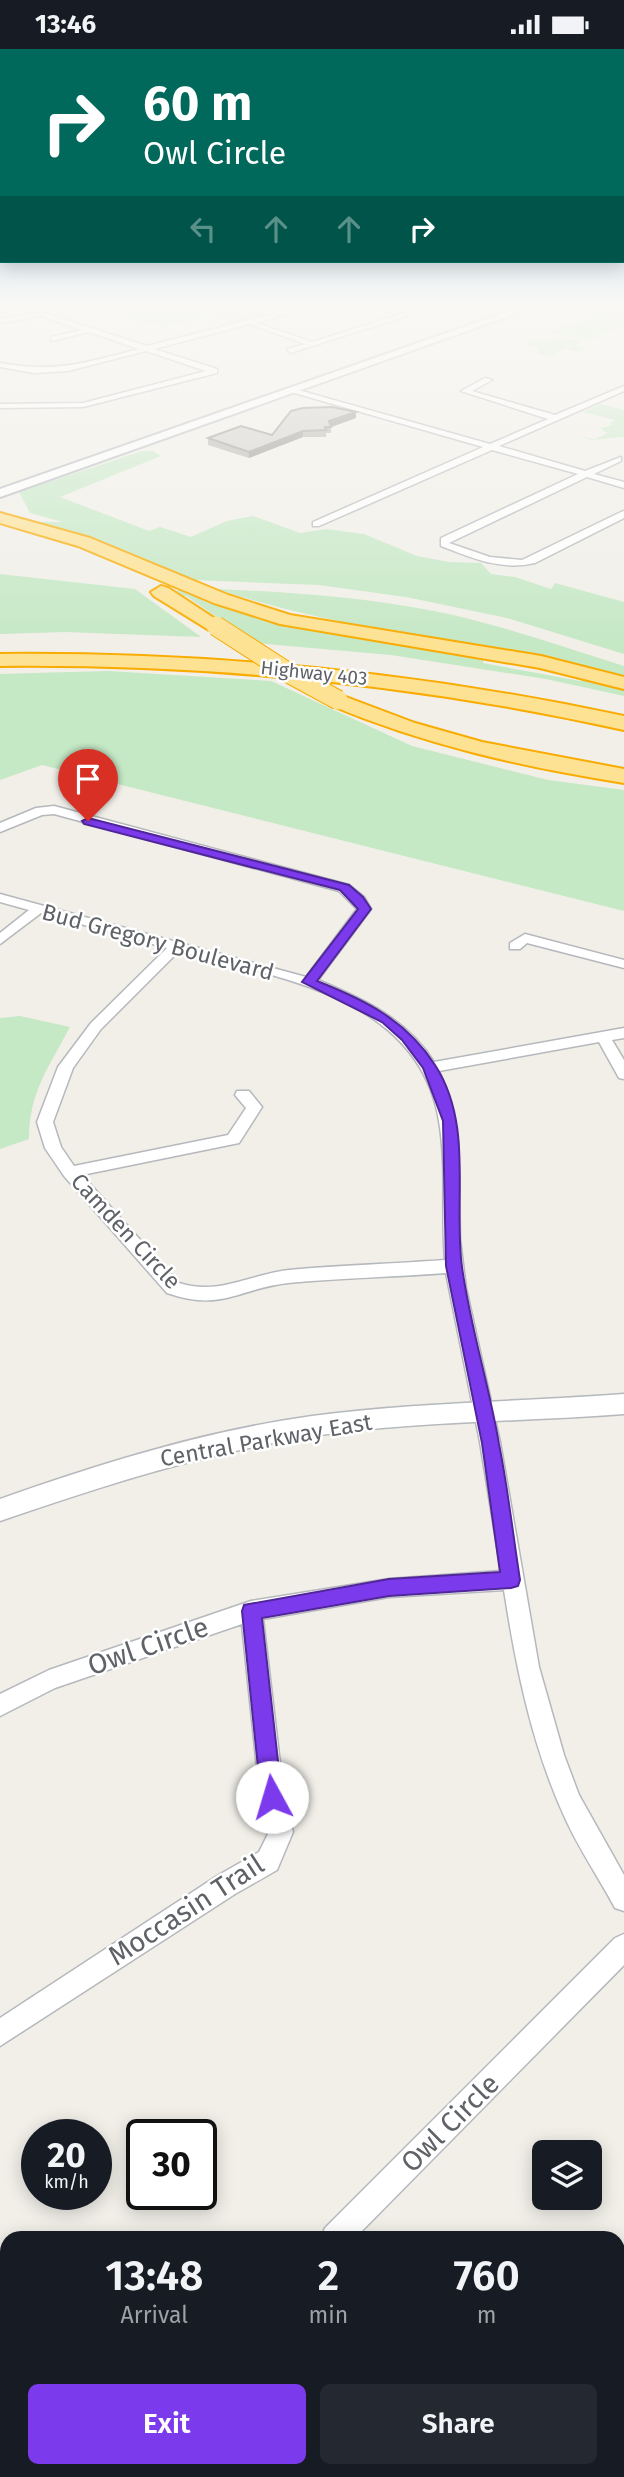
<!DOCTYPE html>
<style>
body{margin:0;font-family:"Fira Sans",sans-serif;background:#242831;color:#f1f3f6;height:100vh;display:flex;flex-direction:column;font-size:26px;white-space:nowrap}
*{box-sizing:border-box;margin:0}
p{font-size:23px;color:#9ea1a6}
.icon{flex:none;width:38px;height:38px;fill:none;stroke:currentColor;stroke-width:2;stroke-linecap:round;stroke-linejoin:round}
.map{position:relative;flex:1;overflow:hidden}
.details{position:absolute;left:0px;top:2182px;width:625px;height:247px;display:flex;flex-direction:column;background:#171b24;border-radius:21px 21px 0 0;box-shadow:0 4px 18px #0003}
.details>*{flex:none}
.guide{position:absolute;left:0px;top:0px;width:625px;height:214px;box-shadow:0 4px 18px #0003;background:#00695c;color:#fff;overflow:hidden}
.tools{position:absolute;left:532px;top:2091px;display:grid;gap:14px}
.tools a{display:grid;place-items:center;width:70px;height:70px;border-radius:10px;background:#171b24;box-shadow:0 4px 18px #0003;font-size:35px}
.speed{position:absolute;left:21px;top:2070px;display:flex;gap:14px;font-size:35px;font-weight:700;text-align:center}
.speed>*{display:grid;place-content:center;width:91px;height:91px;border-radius:50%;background:#171b24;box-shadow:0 4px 18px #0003;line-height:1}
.speed small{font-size:18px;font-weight:400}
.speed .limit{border:4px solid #111;border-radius:10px;background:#fff;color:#111}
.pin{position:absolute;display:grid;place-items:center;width:60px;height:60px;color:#fff;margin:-72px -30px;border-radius:50% 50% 50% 0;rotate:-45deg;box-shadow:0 0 7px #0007}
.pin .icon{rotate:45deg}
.me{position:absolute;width:77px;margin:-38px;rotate:354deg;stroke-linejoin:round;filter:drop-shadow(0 0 5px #0008)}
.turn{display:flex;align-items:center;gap:24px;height:147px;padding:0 28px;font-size:32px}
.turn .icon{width:91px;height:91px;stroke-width:2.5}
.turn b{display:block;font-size:49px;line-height:60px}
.lanes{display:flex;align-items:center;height:66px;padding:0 28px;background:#0003;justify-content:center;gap:35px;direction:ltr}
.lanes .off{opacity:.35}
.eta{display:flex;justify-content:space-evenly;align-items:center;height:119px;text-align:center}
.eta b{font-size:42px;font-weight:600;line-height:49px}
.primary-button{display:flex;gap:14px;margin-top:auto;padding:14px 28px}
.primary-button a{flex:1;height:80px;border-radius:10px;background:#7c3aed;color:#fff;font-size:28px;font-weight:600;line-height:80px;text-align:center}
.primary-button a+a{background:#242831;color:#f1f3f6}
.status{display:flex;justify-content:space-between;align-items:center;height:49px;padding:0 35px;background:#171b24;direction:ltr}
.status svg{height:19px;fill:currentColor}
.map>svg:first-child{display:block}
</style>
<div class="status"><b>13:46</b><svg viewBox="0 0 49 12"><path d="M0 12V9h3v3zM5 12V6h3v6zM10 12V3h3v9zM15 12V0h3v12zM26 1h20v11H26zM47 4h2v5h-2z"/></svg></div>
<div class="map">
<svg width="624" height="2428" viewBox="0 0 624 2428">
<rect width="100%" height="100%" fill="#f1efe8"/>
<path fill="#e1ded6" d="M176,255H302L235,274Z"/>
<path fill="#c5e8c5" d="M77,255H194L196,256L188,259L211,266L162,278Z
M601,263L624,271V277L589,291L549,283Z
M578,290L581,292L577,296L588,299L579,303L567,300L572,297C560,300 547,312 537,304L539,300L528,296V292C542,290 562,291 578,290Z
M601,355L624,361V388L592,391L578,387L595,390L607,384L600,379L612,376L610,374L615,371L584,363Z
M142,402H153L161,407L60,448L149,482L160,478L191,488L227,472L253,467L300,484L326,480L364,485L417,507L449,513L481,514L491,525L515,528L551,540L555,534L624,553V605L507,569L406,548L319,536L194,531L129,503L37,473H63L30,464L19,443Z
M0,525L135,540L201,588L65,583L0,585Z
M216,540C289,543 362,548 434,562C499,575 561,597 624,617V628L585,617C461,593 336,579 216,540Z
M180,541C279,583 379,592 484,607L483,614L580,632L588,628L624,638V647L546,630L391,606L255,594L186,547L177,548L170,543Z
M108,622L271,632L412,697L548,731L624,741V862L42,716L0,731V625Z
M20,967L70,978C49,1018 29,1043 29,1090L0,1100V969Z"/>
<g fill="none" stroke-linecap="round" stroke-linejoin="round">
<path stroke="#aadaff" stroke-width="8" d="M618,2211L624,2204
M427,2428L432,2422"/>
<defs>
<path id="minor" d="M311,255H322L256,274L312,293L434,255H444L290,304L287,300L305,295L250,275L154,300L217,320V324L83,358L0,359V355L83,354L206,322L146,302L68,322L34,324L0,318V314C57,324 84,314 139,300L89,283L51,292V288L82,281L41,267L0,274V270L41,263L147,297Z
M485,329L492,331L472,342L555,366L624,337V342L499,397L585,422L621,408V412L594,425L624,433V439L587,428L449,494L490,508L522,511L621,463L624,462V469L535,514C502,522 472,509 441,497V489L578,425L492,401L319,477H313V473L483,398L291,343V339L490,395L548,370L461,342Z
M54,757L349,836L364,848L371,860L318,931C363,950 407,970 434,1013L624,979V989L612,991L624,1011V1030L619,1029L599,993L439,1022L448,1045L458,1093L460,1191L466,1239L500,1393L539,1618L564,1706L579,1746L624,1826V1862L615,1859C599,1829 579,1800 565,1769C532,1697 516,1619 504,1541L389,1548L263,1570L284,1748L293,1783L277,1821L235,1845L0,1997V1969L217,1827L259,1803L269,1783L260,1748L242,1575L55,1639L0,1667V1645L49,1621L251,1552L389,1530L501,1522L480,1393L446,1224C394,1228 341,1229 288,1234C237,1240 223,1263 167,1244L64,1127L45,1099L37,1073L58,1018L91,974L167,899L41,864L0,895V884L29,861L0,853V845L306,928L357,860L339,842L54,765L42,766L0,783V774L36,759ZM179,902C280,929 419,948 439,1072C447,1118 441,1165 445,1211C393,1215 341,1216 289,1221C251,1225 218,1247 179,1234L82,1126L239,1094L262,1058L249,1042H237L235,1046L246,1059L228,1086L74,1117L61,1098L53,1073L73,1019L101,980Z
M525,885L624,911V919L527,894L520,900H510V894Z
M624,1885V1916L355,2189H321L325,2179L615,1889Z
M84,2422H118L116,2428H81Z"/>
<path id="tertiary" d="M589,255L624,259V265L590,257Z
M624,1345V1365C518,1373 411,1372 307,1388C201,1405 101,1437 0,1472V1450C101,1414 205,1382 312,1367C416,1353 520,1353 624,1345Z"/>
<path id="secondary" d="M529,255H543L0,448V440Z"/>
<path id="motorway" d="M0,464L90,489L228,546L290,566L541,607L624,628V640L540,619L280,575L214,554L78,497L0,474Z
M161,537L168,539L226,577L223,581H209L154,547L151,543Z
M0,605C211,603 417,623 624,667V681C417,635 211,615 0,617Z
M338,645L415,674L482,693L624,720V734C523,718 425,696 330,656L327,651L330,646Z"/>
</defs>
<use href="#minor" stroke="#b5b8bc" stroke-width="3"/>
<use href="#tertiary" stroke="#b5b8bc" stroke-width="3"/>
<use href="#secondary" stroke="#b6babf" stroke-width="4"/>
<use href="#motorway" stroke="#f9ab00" stroke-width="4"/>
<use href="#minor" fill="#fff" fill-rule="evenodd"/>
<use href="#tertiary" fill="#fff" fill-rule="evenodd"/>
<use href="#secondary" fill="#fff" fill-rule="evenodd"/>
<use href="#motorway" fill="#fde293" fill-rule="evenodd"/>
<defs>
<path id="motorway-bridge" d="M216,577L292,626L338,651"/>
</defs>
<use href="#motorway-bridge" stroke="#f9ab00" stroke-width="21" stroke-linecap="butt"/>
<use href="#motorway-bridge" stroke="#fde293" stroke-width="19"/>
</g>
<path fill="#afaea9" d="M356,369L331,378V384H326V388H303L249,409L208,396V389L272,386Z"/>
<path fill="#8f8d8a" d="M356,363V369L331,378L329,372Z
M303,382V388L249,409V403Z"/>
<path fill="#cccac5" stroke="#8f8d8a" stroke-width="2" d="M332,358L356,363L329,372L331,378H325L326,381L303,382L249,403L208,389L241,377L272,386L291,362L303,359Z"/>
<linearGradient id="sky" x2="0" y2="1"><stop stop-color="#8fc3f1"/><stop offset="0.43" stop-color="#f9f8f5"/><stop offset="1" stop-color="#f9f8f5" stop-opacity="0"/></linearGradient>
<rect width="624" height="595" fill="url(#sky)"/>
<path fill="#7c3aed" stroke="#51269a" stroke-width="2" d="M88,769L349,836L363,848L371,860L317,932C365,951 406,971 435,1016C474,1076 453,1151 462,1218C470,1277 489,1336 499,1395C508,1440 513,1486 520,1531L518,1537L511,1539L389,1547L262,1569L282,1748L279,1755L272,1758L264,1755L261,1748L242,1562L244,1556L389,1530L500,1523L482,1394L446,1217L443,1072L423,1019L402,991L382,973L302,933L358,860L340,841L84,775L82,772Z"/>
<g text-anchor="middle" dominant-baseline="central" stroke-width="5" stroke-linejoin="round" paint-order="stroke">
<g font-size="19" fill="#5f6368" stroke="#fff">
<text transform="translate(314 624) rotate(6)">Highway 403</text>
</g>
<g font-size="23" fill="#5f6368" stroke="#fff">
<text transform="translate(158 893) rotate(15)">Bud Gregory Boulevard</text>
<text transform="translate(126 1182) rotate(47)">Camden Circle</text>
<text transform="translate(266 1391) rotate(-10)">Central Parkway East</text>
</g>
<g font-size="28" fill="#5f6368" stroke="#fff">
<text transform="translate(148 1597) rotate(-19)">Owl Circle</text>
<text transform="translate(186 1861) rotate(-33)">Moccasin Trail</text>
<text transform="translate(450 2074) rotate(-45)">Owl Circle</text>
</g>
</g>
</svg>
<div class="tools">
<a><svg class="icon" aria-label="layers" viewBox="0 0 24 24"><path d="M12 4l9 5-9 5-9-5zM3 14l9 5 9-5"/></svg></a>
</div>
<div class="speed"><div>20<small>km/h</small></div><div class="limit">30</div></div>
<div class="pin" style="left:88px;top:772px;background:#d93025"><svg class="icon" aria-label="arrive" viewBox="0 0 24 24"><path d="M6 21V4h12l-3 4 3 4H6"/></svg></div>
<svg class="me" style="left:272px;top:1748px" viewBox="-20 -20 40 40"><circle r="19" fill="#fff"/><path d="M0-13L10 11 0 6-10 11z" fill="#7c3aed"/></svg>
<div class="guide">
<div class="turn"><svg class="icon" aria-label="right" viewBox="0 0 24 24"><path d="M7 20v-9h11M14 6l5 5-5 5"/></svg><div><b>60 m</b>Owl Circle</div></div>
<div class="lanes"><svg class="icon off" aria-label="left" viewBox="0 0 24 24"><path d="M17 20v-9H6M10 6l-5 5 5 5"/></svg><svg class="icon off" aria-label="ahead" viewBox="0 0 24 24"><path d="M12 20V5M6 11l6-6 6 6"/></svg><svg class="icon off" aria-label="ahead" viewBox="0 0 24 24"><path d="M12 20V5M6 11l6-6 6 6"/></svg><svg class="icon" aria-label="right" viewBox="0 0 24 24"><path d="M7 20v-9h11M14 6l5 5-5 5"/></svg></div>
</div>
<section class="details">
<div class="eta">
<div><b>13:48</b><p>Arrival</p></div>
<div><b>2</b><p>min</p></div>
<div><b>760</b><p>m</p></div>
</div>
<div class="primary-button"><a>Exit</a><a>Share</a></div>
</section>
</div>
